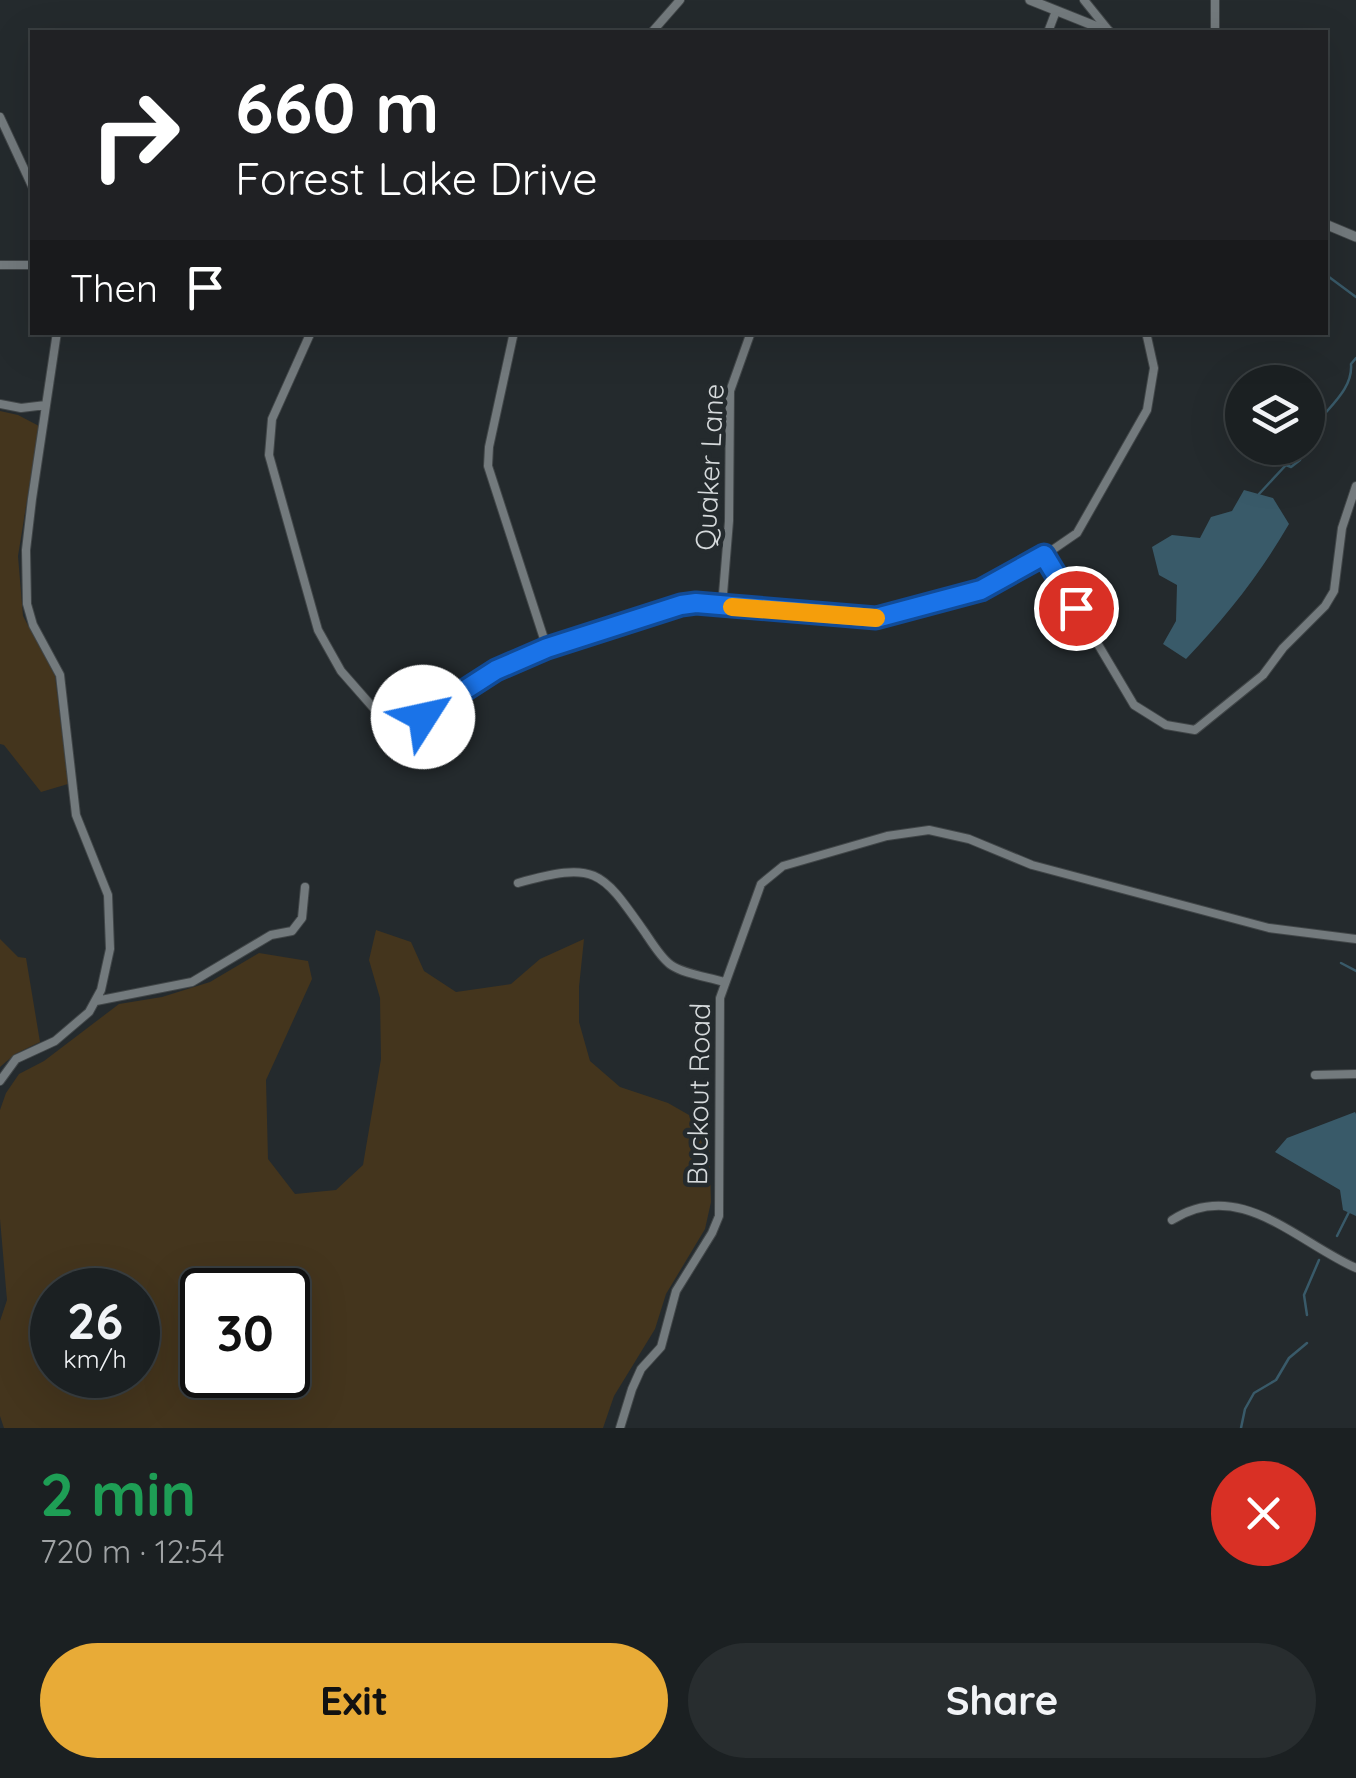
<!DOCTYPE html>
<meta charset="utf-8">
<style>
body{margin:0;font-family:Quicksand,sans-serif;background:#282d2f;color:#f1f3f6;height:100vh;display:flex;flex-direction:column;font-size:38px;white-space:nowrap}
*{box-sizing:border-box;margin:0}
p{font-size:32px;color:#a0a3a5}
.icon{flex:none;width:55px;height:55px;fill:none;stroke:currentColor;stroke-width:2;stroke-linecap:round;stroke-linejoin:round}
.map{position:relative;height:1428px;overflow:hidden}
.sheet{display:flex;flex-direction:column;background:#1b2022;flex:1}
.sheet>*{flex:none}
.banner{position:absolute;left:30px;top:30px;width:1298px;height:305px;border-radius:0px;box-shadow:0 10px 40px #0002,0 0 0 2px #393e40;background:#202124;color:#fff;overflow:hidden}
.tools{position:absolute;left:1225px;top:365px;display:grid;gap:20px}
.tools a{display:grid;place-items:center;width:100px;height:100px;border-radius:50%;background:#1b2022;box-shadow:0 10px 40px #0002,0 0 0 2px #393e40;font-size:50px}
.speed{position:absolute;left:30px;top:1268px;display:flex;gap:20px;font-size:50px;font-weight:700;text-align:center}
.speed>*{display:grid;place-content:center;width:130px;height:130px;border-radius:50%;background:#1b2022;box-shadow:0 10px 40px #0002,0 0 0 2px #393e40;line-height:1}
.speed small{font-size:25px;font-weight:400}
.speed .limit{border:5px solid #111;border-radius:15px;background:#fff;color:#111}
.pin{position:absolute;display:grid;place-items:center;width:85px;height:85px;color:#fff;margin:-42px;border:5px solid #fff;border-radius:50%;box-shadow:0 2px 10px #0007}
.me{position:absolute;width:110px;margin:-55px;rotate:55deg;stroke-linejoin:round;filter:drop-shadow(0 0 8px #0008)}
.turn{display:flex;align-items:center;gap:35px;height:210px;padding:0 40px;font-size:45px}
.turn .icon{width:130px;height:130px;stroke-width:2.5}
.turn b{display:block;font-size:70px;line-height:85px}
.then{display:flex;align-items:center;height:95px;padding:0 40px;background:#0003;gap:20px;font-size:38px}
.round{display:grid;place-items:center;flex:none;width:105px;height:105px;border-radius:52px;background:#282d2f}
.overview{display:flex;align-items:center;justify-content:space-between;height:170px;padding:0 40px}
h1{font-size:60px;font-weight:700;line-height:75px;color:#1e9e55}
.cta{display:flex;gap:20px;margin-top:auto;padding:20px 40px}
.cta a{flex:1;height:115px;border-radius:60px;background:#e8ab37;color:#111;font-size:40px;font-weight:700;line-height:115px;text-align:center}
.cta a+a{background:#282d2f;color:#f1f3f6}
.map>svg:first-child{display:block}
</style>
<div class="map">
<svg width="1356" height="1428" viewBox="0 0 1356 1428">
<rect width="100%" height="100%" fill="#242a2d"/>
<path fill="#44351d" fill-rule="evenodd" d="M0,411L18,415L39,426L18,556L23,616L55,676L68,784L41,792L4,745L0,744Z
M376,930L411,942L424,971L456,992L511,984L540,959L584,939L579,987V1022L590,1061L620,1087L668,1103L696,1119L709,1135L711,1202L705,1229L666,1294L655,1329L614,1396L603,1428H4L0,1416V1321L7,1300L0,1219V1110L6,1093L19,1074L44,1061L119,1004L162,997L210,982L259,953L308,961L312,979L266,1080L268,1159L295,1194L336,1190L363,1165L381,1059L380,998L369,960ZM52,1290H138V1375H52ZM202,1290H288V1375H202Z
M0,939L18,957L26,958L40,1042L15,1054L0,1067Z"/>
<path fill="#395a69" d="M1244,490L1273,498L1289,524C1260,574 1226,617 1186,659L1163,644L1176,621L1177,585L1159,575L1152,547L1172,535L1200,538L1211,517L1232,511Z
M1355,1112L1356,1114V1216L1343,1210L1340,1190L1275,1152L1287,1138Z"/>
<g fill="none" stroke-linecap="round" stroke-linejoin="round">
<path stroke="#395a69" stroke-width="2.5" d="M1325,274L1356,297
M1308,437L1318,434L1317,423C1331,405 1353,388 1351,364L1356,358
M1259,494L1286,465L1291,467L1300,460L1303,448
M1341,963L1356,971
M1337,1236L1349,1212
M1307,1315L1304,1295L1319,1260
M1241,1428L1245,1409L1254,1393L1276,1380L1289,1358L1307,1343"/>
<defs>
<path id="minor" d="M1084,0L1109,31
M1215,0V32
M652,32L680,0
M1048,32L1056,11
M0,117L32,186
M0,265H32
M311,332L272,419L269,455L318,630L341,671L377,712L394,719L423,717L496,669L547,648L681,605L696,603L875,618L981,590L1045,555L1077,533L1147,410L1154,368L1146,332
M514,332L489,447L488,466L547,648
M0,404L21,408L46,405
M1045,555L1134,705L1166,725L1195,730L1263,675L1283,648L1325,606L1334,591L1342,528L1356,486
M722,606L729,521L730,391L751,332
M518,883C597,861 601,870 646,934C652,943 662,959 671,965C684,974 708,977 724,982
M96,1001L192,982L271,935L292,931L302,918L305,887
M1315,1075L1356,1074
M0,1081L16,1059L55,1041L89,1012L101,990L110,949L108,895L76,815L60,675L33,625L27,604L26,550L32,499L57,332
M1172,1220C1239,1177 1297,1242 1356,1268
M620,1428L632,1389L641,1369L661,1347L676,1291L712,1233L719,1216L720,998L761,884L783,866L887,836L929,830L969,839L1032,865L1269,928L1356,939"/>
<path id="tertiary" d="M1030,0L1110,32
M1325,224L1356,237"/>
</defs>
<use href="#minor" stroke="#414648" stroke-width="10"/>
<use href="#tertiary" stroke="#414648" stroke-width="11"/>
<use href="#minor" stroke="#737a7d" stroke-width="8"/>
<use href="#tertiary" stroke="#737a7d" stroke-width="9"/>
</g>
<g fill="none" stroke-linecap="round" stroke-linejoin="round">
<defs>
<path id="route" d="M423,717L496,670L547,648L681,605L696,603L876,618L981,590L1044,555L1076,608"/>
</defs>
<use href="#route" stroke="#114b97" stroke-width="25"/>
<use href="#route" stroke="#1a73e8" stroke-width="18"/>
<path stroke="#f59e0b" stroke-width="18" d="M732,607L876,618"/>
</g>
<g text-anchor="middle" dominant-baseline="central" stroke-width="9" stroke-linejoin="round" paint-order="stroke">
<g font-size="28" fill="#d5d9db" stroke="#242a2d">
<text transform="translate(709 467) rotate(-87)">Quaker Lane</text>
<text transform="translate(698 1094) rotate(-89)">Buckout Road</text>
</g>
</g>
</svg>
<div class="tools">
<a><svg class="icon" aria-label="layers" viewBox="0 0 24 24"><path d="M12 4l9 5-9 5-9-5zM3 14l9 5 9-5"/></svg></a>
</div>
<div class="speed"><div>26<small>km/h</small></div><div class="limit">30</div></div>
<div class="pin" style="left:1076px;top:608px;background:#d93025"><svg class="icon" aria-label="arrive" viewBox="0 0 24 24"><path d="M6 21V4h12l-3 4 3 4H6"/></svg></div>
<svg class="me" style="left:423px;top:717px" viewBox="-20 -20 40 40"><circle r="19" fill="#fff"/><path d="M0-13L10 11 0 6-10 11z" fill="#1a73e8"/></svg>
<div class="banner">
<div class="turn"><svg class="icon" aria-label="right" viewBox="0 0 24 24"><path d="M7 20v-9h11M14 6l5 5-5 5"/></svg><div><b>660 m</b>Forest Lake Drive</div></div>
<div class="then">Then<svg class="icon" aria-label="arrive" viewBox="0 0 24 24"><path d="M6 21V4h12l-3 4 3 4H6"/></svg></div>
</div>
</div>
<section class="sheet">
<div class="overview"><div><h1>2 min</h1><p>720 m · 12:54</p></div><a class="round" style="background:#d93025;color:#fff"><svg class="icon" aria-label="close" viewBox="0 0 24 24"><path d="M6 6l12 12M18 6L6 18"/></svg></a></div>
<div class="cta"><a>Exit</a><a>Share</a></div>
</section>
